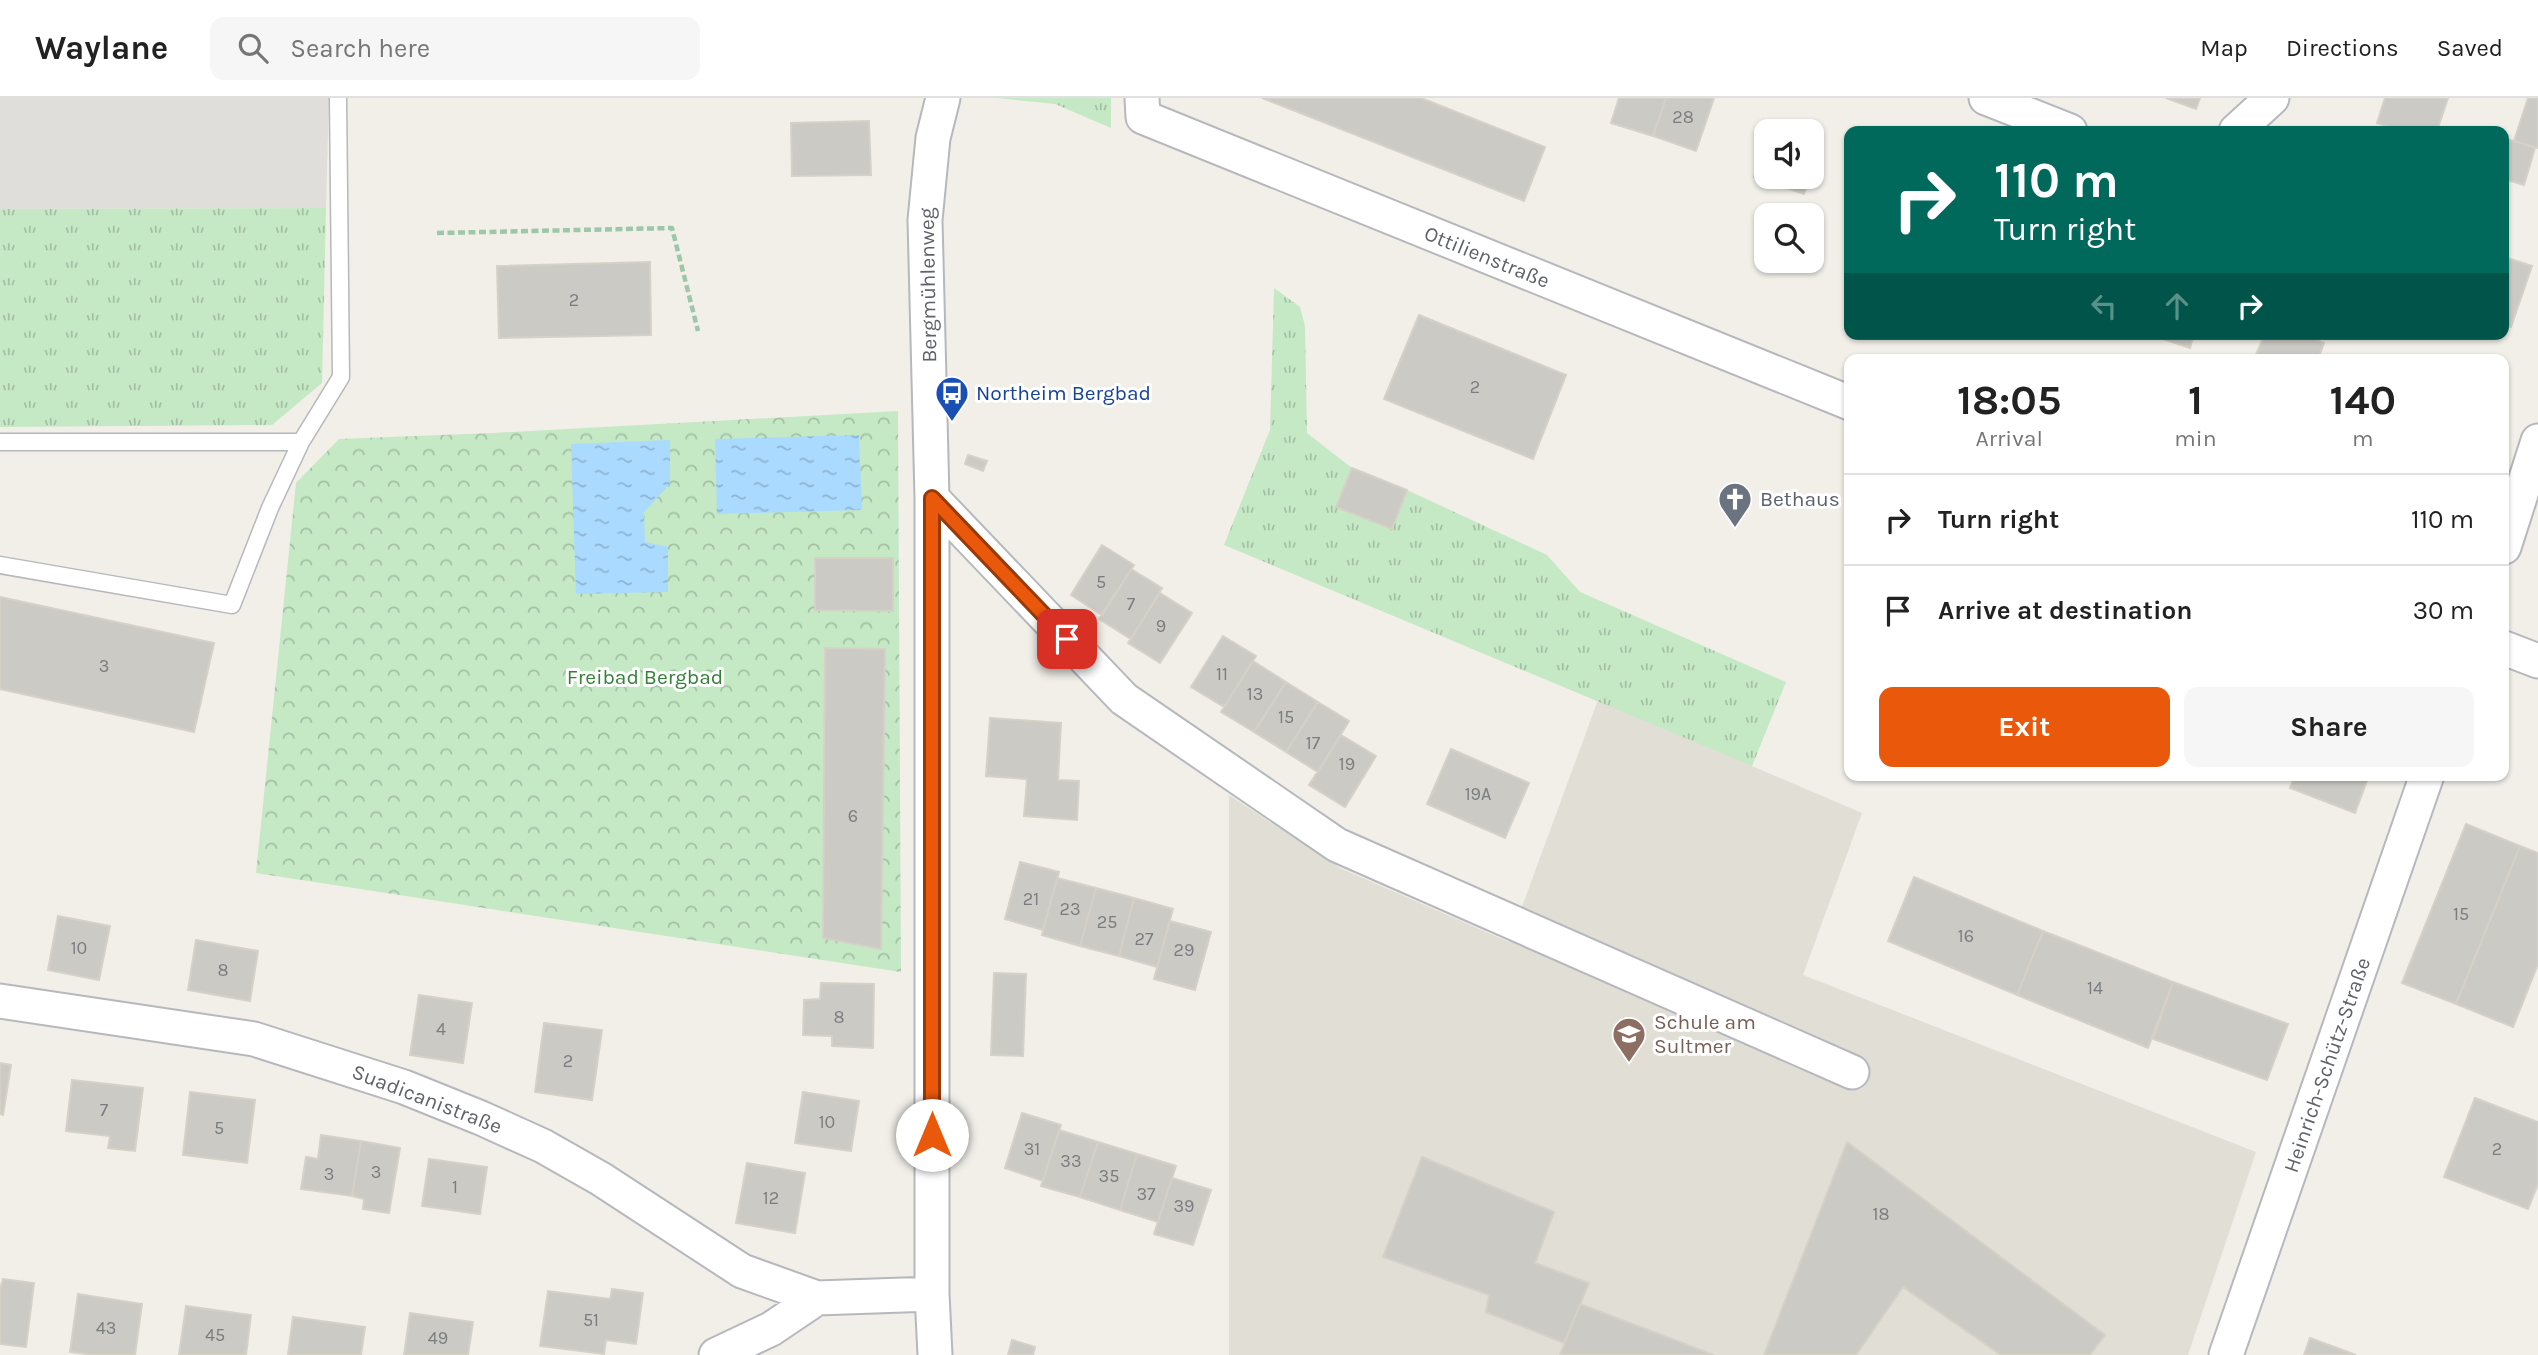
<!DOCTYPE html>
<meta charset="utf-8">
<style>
body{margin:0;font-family:Karla,sans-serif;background:#f6f6f6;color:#222;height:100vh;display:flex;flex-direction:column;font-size:26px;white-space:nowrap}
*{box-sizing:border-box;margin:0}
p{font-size:23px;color:#767676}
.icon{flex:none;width:38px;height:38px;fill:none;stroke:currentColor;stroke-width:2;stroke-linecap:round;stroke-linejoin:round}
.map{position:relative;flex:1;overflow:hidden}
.drawer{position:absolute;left:1844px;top:256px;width:665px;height:427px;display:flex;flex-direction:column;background:#fff;border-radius:14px;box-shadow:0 2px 5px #0004}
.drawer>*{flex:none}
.hud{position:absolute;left:1844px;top:28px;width:665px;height:214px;border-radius:14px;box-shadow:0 2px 5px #0004;background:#00695c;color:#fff;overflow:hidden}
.tools{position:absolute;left:1754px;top:21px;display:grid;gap:14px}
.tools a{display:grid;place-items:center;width:70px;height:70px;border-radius:14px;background:#fff;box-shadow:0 2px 5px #0004;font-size:35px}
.pin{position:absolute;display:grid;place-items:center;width:60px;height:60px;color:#fff;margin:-30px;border-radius:14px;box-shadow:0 4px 10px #0006}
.me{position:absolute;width:77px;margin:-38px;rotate:0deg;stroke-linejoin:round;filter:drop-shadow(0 0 5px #0008)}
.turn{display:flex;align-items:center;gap:24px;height:147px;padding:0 35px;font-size:32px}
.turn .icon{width:91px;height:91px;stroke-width:2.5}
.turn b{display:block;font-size:49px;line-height:60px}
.lanes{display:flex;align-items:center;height:66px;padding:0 35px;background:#0003;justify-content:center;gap:35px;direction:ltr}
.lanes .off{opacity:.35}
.eta{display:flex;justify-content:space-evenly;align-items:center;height:119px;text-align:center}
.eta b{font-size:42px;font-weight:700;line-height:49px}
.action{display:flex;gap:14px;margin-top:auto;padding:14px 35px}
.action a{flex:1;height:80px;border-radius:14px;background:#ea580c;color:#fff;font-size:28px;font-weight:700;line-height:80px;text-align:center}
.action a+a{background:#f6f6f6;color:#222}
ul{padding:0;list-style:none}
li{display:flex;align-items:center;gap:21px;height:91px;padding:0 35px;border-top:2px solid #e0e0e0}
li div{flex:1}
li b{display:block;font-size:26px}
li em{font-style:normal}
header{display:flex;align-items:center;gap:42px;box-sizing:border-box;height:98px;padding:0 35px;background:#fff;border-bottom:2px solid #e0e0e0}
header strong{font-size:33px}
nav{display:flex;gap:38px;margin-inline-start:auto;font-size:24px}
.search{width:490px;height:63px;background:#f6f6f6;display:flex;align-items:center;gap:18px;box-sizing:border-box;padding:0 24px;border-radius:14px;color:#767676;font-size:26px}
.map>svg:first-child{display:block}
</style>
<header>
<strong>Waylane</strong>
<div class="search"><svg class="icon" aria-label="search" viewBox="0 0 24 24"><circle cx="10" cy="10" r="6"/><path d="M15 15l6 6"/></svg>Search here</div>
<nav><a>Map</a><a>Directions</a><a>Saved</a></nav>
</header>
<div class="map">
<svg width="2538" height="1257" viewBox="0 0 2538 1257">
<defs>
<pattern id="grass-tufts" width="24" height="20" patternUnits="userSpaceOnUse" patternTransform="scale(1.75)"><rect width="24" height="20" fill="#c5e8c5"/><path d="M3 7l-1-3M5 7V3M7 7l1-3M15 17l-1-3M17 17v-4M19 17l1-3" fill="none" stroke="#a3c0a4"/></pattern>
<pattern id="park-crowns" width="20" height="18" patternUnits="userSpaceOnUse" patternTransform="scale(1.75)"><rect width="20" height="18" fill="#c5e8c5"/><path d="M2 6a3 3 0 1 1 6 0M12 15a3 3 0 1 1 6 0" fill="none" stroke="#a3c0a4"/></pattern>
<pattern id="water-ripples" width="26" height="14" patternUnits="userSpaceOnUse" patternTransform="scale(1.75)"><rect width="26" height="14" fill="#aadaff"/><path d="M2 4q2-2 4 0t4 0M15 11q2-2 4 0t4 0" fill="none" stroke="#8eb4d2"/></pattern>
</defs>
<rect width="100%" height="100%" fill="#f1efe8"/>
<path fill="#e0deda" d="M0,0H329L326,110L0,111Z"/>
<path fill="#e1ded6" d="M1598,602L1862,715L1803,877L2256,1054L2188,1257H1229V697L1340,770L1509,844Z"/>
<path fill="url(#grass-tufts)" d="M997,0H1111V30L1055,6Z
M326,110L322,285L272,327L0,329V111Z
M1274,190L1300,209L1305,228L1307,335L1352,370L1337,409L1391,431L1407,392L1547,457L1580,494L1786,584L1752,668L1224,447L1270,332Z"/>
<path fill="url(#park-crowns)" d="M898,313L901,874L256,775L296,385L339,341L493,335Z"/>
<path fill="url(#water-ripples)" d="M859,337L862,412L717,416L715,341Z
M670,342V386L644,414L645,444L668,449V494L576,496L571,346Z"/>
<path fill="#cccac5" stroke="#d6d1c6" stroke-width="2" d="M1262,0H1421L1545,49L1524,103Z
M1619,0H1666L1653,38L1611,25Z
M1666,0H1714L1696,53L1653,38Z
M2166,0H2200L2196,11Z
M2385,0H2448L2437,33H2403L2377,25Z
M2528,0H2538V50L2514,43Z
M869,23L871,77L792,78L791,25Z
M2504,40L2535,50L2524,87L2504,81Z
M1766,42V79H1810L1804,96L1754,79Z
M2504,159L2532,168L2511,229L2504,227Z
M650,164L651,237L499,240L497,168Z
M1419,217L1566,277L1533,361L1384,301Z
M2148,236H2194L2190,250Z
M2265,236H2303L2324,245L2318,261H2254Z
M968,357L987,363L983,373L965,366Z
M1352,370L1407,392L1392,431L1336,409Z
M1102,447L1134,467L1102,517L1071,497Z
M815,460H893V513L815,512Z
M1131,471L1162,490L1131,541L1099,521Z
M1160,495L1192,515L1160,565L1128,545Z
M0,499L214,545L194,634L0,591Z
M1223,538L1256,558L1224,609L1191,589Z
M825,550L885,551L881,851L823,840Z
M1253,563L1286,584L1254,634L1221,614Z
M1286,584L1318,604L1286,654L1254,634Z
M1318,604L1349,623L1318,674L1286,654Z
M990,620L1061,625L1058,682L1079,683L1077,722L1024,718L1027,681L986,678Z
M1341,637L1376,658L1345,709L1309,687Z
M1451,651L1529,685L1505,740L1427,706Z
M2295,677H2369L2355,715L2290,690Z
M2466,726L2520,748L2456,906L2402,885Z
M2520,748L2538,755V866L2513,929L2456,906Z
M1020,764L1059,774L1043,832L1005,821Z
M1914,779L2043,833L2017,897L1888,843Z
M1057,780L1096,790L1080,848L1042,837Z
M1096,790L1134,800L1119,858L1080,848Z
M1134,800L1173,811L1157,869L1119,858Z
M58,818L110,828L99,882L48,872Z
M1170,823L1211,834L1195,892L1154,881Z
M2043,833L2173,884L2148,950L2017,897Z
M196,842L258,853L250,903L188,892Z
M994,875L1026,876L1023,958L991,957Z
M2173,884L2288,926L2267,982L2153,941Z
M821,885L874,886L873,950L832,948V938L803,937L804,902L820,901Z
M419,897L472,905L463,965L410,957Z
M544,925L602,932L592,1002L535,994Z
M0,965L11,967L3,1017L0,1016Z
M72,982L143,990L135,1053L108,1050L110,1038L66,1033Z
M190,994L255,1002L247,1065L183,1057Z
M803,994L859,1003L851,1053L795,1045Z
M2475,1000L2538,1024V1086L2528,1111L2444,1079Z
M1022,1015L1061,1027L1043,1083L1005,1070Z
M1059,1032L1098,1044L1080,1099L1041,1088Z
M321,1037L361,1043L352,1098L301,1091L306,1059L318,1061Z
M361,1043L400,1050L389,1115L363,1111L364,1101L352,1098Z
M1098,1044L1137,1056L1120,1112L1080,1099Z
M1847,1044L2105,1237L2090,1257H2001L1903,1189L1856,1257H1764Z
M1137,1056L1176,1068L1158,1124L1120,1112Z
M1422,1059L1554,1114L1535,1165L1589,1185L1564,1245L1486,1214L1489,1197L1383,1159Z
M429,1061L487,1069L480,1116L422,1108Z
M747,1065L805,1075L795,1135L736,1125Z
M1172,1080L1211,1092L1193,1147L1154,1136Z
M3,1181L34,1185L26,1249L0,1246V1191Z
M612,1191L643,1195L636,1246L606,1242L604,1256L540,1248L548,1193L610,1201Z
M78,1196L142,1206L135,1257H94L70,1254Z
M1580,1206L1714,1257H1560Z
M186,1208L251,1217L246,1257H179Z
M410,1215L473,1224L468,1257H404Z
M293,1219L365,1229L361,1257H288Z
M2310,1240L2356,1257H2304Z
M1012,1242L1035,1249L1033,1257H1008Z"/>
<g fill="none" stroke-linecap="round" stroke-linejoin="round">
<defs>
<path id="lane" d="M0,344H301
M0,467L232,507L270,410L301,344L341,279L338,0"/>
<path id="street" d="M1142,0L1143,19L1850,305
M1986,0L2070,33
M2236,33L2272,0
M932,400L1124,601L1337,747L1852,974
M2504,449L2538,343
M2504,550L2538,563
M0,903L254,941L404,989L481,1020L543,1048L601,1081L742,1173L817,1200
M716,1257L771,1231L817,1200L932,1196
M935,1257L932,1196V400L925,122L933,40L943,0
M2226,1257L2427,677"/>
</defs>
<use href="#lane" stroke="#b5b8bc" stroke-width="19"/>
<use href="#street" stroke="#b5b8bc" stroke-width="37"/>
<path stroke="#9cc7a9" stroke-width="4.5" stroke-dasharray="7 3.5" stroke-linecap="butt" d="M437,135L672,130L698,233"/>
<use href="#lane" stroke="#fff" stroke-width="16"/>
<use href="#street" stroke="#fff" stroke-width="33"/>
</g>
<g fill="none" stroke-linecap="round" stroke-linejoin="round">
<defs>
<path id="route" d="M932,1037V400L1067,541"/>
</defs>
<use href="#route" stroke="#983908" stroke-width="18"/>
<use href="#route" stroke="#ea580c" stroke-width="12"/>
</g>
<defs>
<symbol id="bus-pin" viewBox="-11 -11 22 30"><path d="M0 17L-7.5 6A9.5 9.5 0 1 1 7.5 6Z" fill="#1a4fb4" stroke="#fff"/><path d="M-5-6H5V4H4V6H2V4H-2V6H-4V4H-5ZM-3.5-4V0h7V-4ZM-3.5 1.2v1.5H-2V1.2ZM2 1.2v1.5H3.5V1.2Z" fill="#fff"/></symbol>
<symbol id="church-pin" viewBox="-11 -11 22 30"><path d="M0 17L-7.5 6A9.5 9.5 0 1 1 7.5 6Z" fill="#6b7280" stroke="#fff"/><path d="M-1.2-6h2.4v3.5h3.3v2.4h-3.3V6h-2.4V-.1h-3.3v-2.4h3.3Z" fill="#fff"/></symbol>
<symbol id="school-pin" viewBox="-11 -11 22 30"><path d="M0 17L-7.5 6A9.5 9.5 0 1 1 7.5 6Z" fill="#8d6e63" stroke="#fff"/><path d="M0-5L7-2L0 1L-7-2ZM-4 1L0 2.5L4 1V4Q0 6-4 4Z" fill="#fff"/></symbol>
</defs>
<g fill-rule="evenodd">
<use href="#bus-pin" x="933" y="276" width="38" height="52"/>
<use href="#church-pin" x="1716" y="382" width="38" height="52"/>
<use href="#school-pin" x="1610" y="917" width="38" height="52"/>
</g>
<g text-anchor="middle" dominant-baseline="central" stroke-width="6" stroke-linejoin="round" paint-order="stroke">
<g font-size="18" fill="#7a7d7f">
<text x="1683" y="19">28</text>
<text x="574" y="202">2</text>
<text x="1475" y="289">2</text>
<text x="1101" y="484">5</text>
<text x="1131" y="506">7</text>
<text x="1161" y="528">9</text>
<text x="104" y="568">3</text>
<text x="1222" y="576">11</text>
<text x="1255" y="596">13</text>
<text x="1286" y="619">15</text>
<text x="1313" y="645">17</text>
<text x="1347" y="666">19</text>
<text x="1478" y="696">19A</text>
<text x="853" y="718">6</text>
<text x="1031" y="801">21</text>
<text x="1070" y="811">23</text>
<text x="2461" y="816">15</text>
<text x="1107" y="824">25</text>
<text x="1966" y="838">16</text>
<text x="1144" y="841">27</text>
<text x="79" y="850">10</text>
<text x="1184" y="852">29</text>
<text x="223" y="872">8</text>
<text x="2095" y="890">14</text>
<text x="839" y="919">8</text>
<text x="441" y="931">4</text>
<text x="568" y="963">2</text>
<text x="104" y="1012">7</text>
<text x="827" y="1024">10</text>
<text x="219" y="1030">5</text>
<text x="1032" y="1051">31</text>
<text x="2497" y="1051">2</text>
<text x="1071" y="1063">33</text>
<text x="376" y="1074">3</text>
<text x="329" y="1076">3</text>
<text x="1109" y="1078">35</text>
<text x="455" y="1089">1</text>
<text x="1146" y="1096">37</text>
<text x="771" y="1100">12</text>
<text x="1184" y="1108">39</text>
<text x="1881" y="1116">18</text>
<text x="591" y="1222">51</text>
<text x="106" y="1230">43</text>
<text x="215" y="1237">45</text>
<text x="438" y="1240">49</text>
</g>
<g font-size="21" fill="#5f6368" stroke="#fff">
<text transform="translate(1487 159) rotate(22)">Ottilienstraße</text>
<text transform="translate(928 187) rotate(-91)">Bergmühlenweg</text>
<text transform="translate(2327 967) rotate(-71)">Heinrich-Schütz-Straße</text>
<text transform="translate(427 1001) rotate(21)">Suadicanistraße</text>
</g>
<g font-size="21" fill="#164399" stroke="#fff" text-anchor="start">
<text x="976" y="295">Northeim Bergbad</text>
</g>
<g font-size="21" fill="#5b616d" stroke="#fff" text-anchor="start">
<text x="1760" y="401">Bethaus</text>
</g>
<g font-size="21" fill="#348238" stroke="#fff">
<text x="645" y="579">Freibad Bergbad</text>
</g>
<g font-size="21" fill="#785e54" stroke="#fff" text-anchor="start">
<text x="1654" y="924">Schule am<tspan x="1654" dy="24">Sultmer</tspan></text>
</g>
</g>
</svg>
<div class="tools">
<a><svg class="icon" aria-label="sound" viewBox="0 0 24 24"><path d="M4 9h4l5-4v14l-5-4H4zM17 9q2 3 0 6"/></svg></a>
<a><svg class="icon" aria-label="search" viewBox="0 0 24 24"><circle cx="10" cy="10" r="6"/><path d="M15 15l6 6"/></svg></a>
</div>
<div class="pin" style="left:1067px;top:541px;background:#d93025"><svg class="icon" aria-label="arrive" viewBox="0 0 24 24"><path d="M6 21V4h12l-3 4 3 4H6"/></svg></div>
<svg class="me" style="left:932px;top:1037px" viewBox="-20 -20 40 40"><circle r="19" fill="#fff"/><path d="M0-13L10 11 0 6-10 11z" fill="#ea580c"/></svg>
<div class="hud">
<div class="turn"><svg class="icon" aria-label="right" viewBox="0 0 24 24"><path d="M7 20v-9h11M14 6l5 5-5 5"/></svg><div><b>110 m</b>Turn right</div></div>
<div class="lanes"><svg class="icon off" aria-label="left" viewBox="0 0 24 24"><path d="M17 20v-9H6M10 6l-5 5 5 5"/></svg><svg class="icon off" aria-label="ahead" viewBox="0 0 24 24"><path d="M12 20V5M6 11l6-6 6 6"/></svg><svg class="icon" aria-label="right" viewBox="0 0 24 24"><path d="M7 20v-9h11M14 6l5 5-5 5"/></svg></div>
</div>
<section class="drawer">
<div class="eta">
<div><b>18:05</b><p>Arrival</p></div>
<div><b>1</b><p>min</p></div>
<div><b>140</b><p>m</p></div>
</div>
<ul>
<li><svg class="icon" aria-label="right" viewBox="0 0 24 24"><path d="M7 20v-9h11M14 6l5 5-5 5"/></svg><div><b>Turn right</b></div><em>110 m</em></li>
<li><svg class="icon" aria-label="arrive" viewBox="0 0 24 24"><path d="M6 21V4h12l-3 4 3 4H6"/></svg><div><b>Arrive at destination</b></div><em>30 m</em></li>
</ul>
<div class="action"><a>Exit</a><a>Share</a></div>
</section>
</div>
